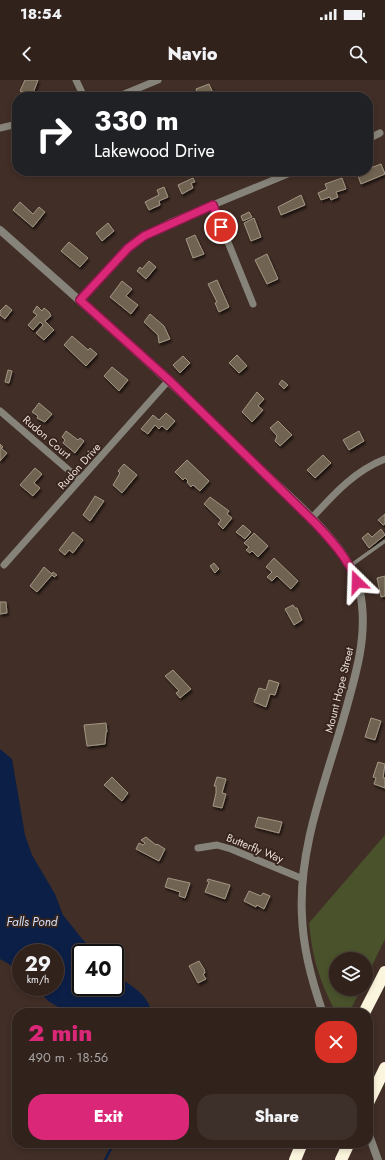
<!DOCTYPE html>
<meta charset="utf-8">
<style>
body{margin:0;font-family:Jost,sans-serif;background:#3d2f29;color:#f1f3f6;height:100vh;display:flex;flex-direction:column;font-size:15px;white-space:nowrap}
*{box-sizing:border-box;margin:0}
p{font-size:13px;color:#a8a4a3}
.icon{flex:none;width:22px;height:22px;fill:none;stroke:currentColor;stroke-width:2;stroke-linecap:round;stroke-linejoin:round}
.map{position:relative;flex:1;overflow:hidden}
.drawer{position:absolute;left:12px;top:928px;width:361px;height:140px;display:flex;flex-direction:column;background:#31221c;border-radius:16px;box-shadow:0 2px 6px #0003,0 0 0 1px #4c3f3b}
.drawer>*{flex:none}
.top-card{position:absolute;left:12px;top:12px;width:361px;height:84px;border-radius:16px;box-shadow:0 2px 6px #0003,0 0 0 1px #4c3f3b;background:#202124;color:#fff;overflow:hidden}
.buttons{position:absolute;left:329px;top:872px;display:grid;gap:8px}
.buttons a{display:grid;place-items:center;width:44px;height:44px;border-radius:50%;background:#31221c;box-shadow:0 2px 6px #0003,0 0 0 1px #4c3f3b;font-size:20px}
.speed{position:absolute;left:12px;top:864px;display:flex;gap:8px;font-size:20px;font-weight:700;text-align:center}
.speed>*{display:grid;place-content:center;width:52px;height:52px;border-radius:50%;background:#31221c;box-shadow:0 2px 6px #0003,0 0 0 1px #4c3f3b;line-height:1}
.speed small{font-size:10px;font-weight:400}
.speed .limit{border:2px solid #111;border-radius:6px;background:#fff;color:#111}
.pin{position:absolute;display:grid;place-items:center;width:34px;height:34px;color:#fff;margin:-17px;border:2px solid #fff;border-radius:50%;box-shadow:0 1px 4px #0007}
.me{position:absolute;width:44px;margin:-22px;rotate:338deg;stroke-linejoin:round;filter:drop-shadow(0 0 3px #0008)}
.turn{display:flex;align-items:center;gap:14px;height:84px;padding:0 16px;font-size:18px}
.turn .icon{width:52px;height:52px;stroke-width:2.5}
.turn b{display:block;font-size:28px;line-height:34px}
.round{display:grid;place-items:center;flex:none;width:42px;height:42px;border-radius:16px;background:#3d2f29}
.headline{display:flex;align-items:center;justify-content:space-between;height:68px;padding:0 16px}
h1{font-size:24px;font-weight:800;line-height:30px;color:#db2777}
.button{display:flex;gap:8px;margin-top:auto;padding:8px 16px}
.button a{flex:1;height:46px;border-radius:16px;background:#db2777;color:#fff;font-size:16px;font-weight:800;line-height:46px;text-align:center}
.button a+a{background:#3d2f29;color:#f1f3f6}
.status{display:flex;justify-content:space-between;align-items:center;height:28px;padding:0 20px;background:#31221c;direction:ltr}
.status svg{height:11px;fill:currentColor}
header{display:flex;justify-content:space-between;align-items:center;height:52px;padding:0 16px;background:#31221c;font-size:18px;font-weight:800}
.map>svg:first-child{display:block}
</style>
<div class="status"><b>18:54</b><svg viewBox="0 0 49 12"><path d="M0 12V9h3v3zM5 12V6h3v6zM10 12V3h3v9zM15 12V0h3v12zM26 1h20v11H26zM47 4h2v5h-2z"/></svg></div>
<header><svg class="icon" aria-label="back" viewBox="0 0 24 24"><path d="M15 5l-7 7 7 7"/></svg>Navio<svg class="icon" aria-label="search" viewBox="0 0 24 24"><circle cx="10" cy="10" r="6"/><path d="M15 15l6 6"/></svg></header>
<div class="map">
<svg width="385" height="1080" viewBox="0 0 385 1080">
<defs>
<filter id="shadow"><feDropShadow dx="1.5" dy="2.5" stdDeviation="1" flood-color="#0009"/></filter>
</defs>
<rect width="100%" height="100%" fill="#412e26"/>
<path fill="#49522b" d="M385,755V859L366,898V879H336V909H361L349,933H336C319,899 313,881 309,843Z"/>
<path fill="#0c1f47" d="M0,669L12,679L25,755L32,775L55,814L63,835L83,860L98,873H81V907H115V895C129,904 150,915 151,933H68L48,921L36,907H55V873H21V891L0,879Z"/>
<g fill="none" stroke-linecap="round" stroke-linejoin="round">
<path stroke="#0c1f47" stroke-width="2.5" d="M105,1080L114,1063"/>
</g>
<path fill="#6f6451" stroke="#a39683" filter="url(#shadow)" d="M25,0H38L32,16L20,11Z
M209,4L213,13L206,17H199L196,9Z
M381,84L385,94L361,104L357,93L368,91V89Z
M193,98L195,102L191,103L193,108L182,114L178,105Z
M342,98L346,109L336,112L338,117L331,120L330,117L321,120L318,113L327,109L325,104Z
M164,107L168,117L159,121L160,125L149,130L145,122L159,115L157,110Z
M301,115L305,125L281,135L278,127Z
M20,122L33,134L39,127L45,132L33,147L13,130Z
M249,132L252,137L243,141L241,136Z
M254,138L261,157L251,161L244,143Z
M108,143L114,151L102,161L96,153Z
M195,155L204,174L193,178L186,159Z
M69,162L88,178L80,187L61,171Z
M267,174L278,199L267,204L255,180Z
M149,181L156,187L146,199L137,191L140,187L142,189Z
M217,200L229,227L219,232L215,223L217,222L208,204Z
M122,201L132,209L126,216L138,225L131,234L110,217Z
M6,225L12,230L5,239L0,235V231Z
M37,226L42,231L44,228L49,232L51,236L45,241L54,250L44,260L36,253L43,245L40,242L33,250L28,245L37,235L33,232Z
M150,234L164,246L170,259L159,263L158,255L144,242Z
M72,256L88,270L90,268L97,274L86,286L64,265Z
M237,275L247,286L239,293L229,283Z
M183,276L190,283L180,293L173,285Z
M112,287L128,300L119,311L104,296Z
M8,290L12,291L9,303L5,302Z
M282,300L288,305L284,309L279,304Z
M257,312L264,319L258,326L263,330L252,342L242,332Z
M39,323L52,334L45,342L37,338L38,336L32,332Z
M166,333L175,341L167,350L162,346L159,349L155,345L148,354L141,349L153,335L159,340Z
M278,341L292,355L280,366L275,361L277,356L270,348Z
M66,351L78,360L80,358L84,361L75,373L63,363L65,360L62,357Z
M359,351L364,361L349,370L343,360Z
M0,364L3,367L1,368L7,373L0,381Z
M323,375L331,383L315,398L307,390Z
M187,380L209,401L200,411L193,405L191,407L187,402L188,401L185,398L183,400L175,392Z
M124,384L137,395L122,413L113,405L120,393L118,391Z
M35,388L42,394L34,403L40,408L33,416L20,405Z
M95,416L104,421L90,441L83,435Z
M210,417L229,431L227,434L232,438L223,449L218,444L221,440L204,424Z
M385,434V444L383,445L378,440Z
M243,445L251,452L245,459L236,452Z
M381,449L385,455L369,468L362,458L368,453L372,457Z
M73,452L83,460L73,473L69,470L65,475L59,470Z
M254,453L268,466L258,477L252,471L250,473L246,470L249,467L244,463Z
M274,478L298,501L291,509L277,496L272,501L267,497L272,492L266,487Z
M214,483L219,489L215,493L210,486Z
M44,487L52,494L53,492L57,495L54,497L52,495L37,512L30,506Z
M385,496V516L381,517L377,498Z
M0,522H6L7,533L0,534Z
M293,525L295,528H297L302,540L294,545L285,529Z
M173,590L191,609L180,618L176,613L179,611L165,596Z
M269,600L279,603L275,615L270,614L266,627L254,622L259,608L266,610Z
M371,638L381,641L375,660L365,657Z
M106,643L107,652H106L105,664L87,666L84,645Z
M378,682L385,684L383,698H385V708L374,704L376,698L373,697Z
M112,697L128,713L122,721L104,705Z
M217,697L226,699L222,713L226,714L222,728L213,726L216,713V706H214Z
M258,737L282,742L279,753L255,747Z
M146,757L156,765L157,764L165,769L159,781L136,769L139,763L143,765L145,763L141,760Z
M168,798L190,803L185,818L179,816L180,812L165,807Z
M208,799L230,805L225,819L205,812L209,802L207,801Z
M249,811L261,816L263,813L270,816L264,829L257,825L256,827L244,821Z
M199,881L204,889L205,893L203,894L206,899L198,903L189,886Z"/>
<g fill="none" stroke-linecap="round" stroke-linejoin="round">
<path stroke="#86847a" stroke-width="3.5" d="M350,486L385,461"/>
<path stroke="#86847a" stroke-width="7" d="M76,0L84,17
M117,17L158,0
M0,48L17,44
M368,59L380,53
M213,125L253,224
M80,220L128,168L144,156L169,143L295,91
M0,331L80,400
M311,439C333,415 354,391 385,379
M4,485L169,300
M198,768L217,765L231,769L303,799"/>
<path stroke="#86847a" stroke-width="8" d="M0,150C86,226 171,301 252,381C281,409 315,437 339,469C351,485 360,505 362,525C366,562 355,597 345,633C327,698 298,767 302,836C303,869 312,902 323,933
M368,1052L378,1080"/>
<path stroke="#fbf5dd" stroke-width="12" d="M364,933L385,892
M368,1023L385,988
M295,1080L302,1063
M341,1080L349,1063"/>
</g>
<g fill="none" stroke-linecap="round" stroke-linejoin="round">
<defs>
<path id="route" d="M221,147L213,125L144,156L128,168L80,220L169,300L316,444C333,462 348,479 357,502"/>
</defs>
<use href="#route" stroke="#8e194d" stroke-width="10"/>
<use href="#route" stroke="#db2777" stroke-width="7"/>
</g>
<g text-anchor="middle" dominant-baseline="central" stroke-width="3.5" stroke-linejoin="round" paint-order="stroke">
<g font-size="11" fill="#e9dcd7" stroke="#36241c">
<text transform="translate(47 357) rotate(41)">Rudon Court</text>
<text transform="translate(79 386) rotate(-48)">Rudon Drive</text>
<text transform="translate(339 610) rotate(-76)">Mount Hope Street</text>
<text transform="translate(255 768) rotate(22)">Butterfly Way</text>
</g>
<g font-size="12" font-style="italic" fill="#d2e1ff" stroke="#36241c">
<text x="32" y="842">Falls Pond</text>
</g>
</g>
</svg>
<div class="buttons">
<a><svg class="icon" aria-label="layers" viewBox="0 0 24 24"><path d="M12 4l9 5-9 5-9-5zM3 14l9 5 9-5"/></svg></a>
</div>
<div class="speed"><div>29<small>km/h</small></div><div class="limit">40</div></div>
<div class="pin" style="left:221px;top:147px;background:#d93025"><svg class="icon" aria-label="arrive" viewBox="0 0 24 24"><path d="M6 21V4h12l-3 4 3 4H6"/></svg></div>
<svg class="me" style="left:357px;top:502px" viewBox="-20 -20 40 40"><path d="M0-17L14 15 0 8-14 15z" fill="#db2777" stroke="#fff" stroke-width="4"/></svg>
<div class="top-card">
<div class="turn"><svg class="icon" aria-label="right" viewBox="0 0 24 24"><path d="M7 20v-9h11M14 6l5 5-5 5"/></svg><div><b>330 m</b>Lakewood Drive</div></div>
</div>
<section class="drawer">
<div class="headline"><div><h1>2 min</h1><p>490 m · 18:56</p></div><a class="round" style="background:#d93025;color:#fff"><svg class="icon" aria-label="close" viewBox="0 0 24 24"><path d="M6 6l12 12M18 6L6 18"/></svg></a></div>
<div class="button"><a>Exit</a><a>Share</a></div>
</section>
</div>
